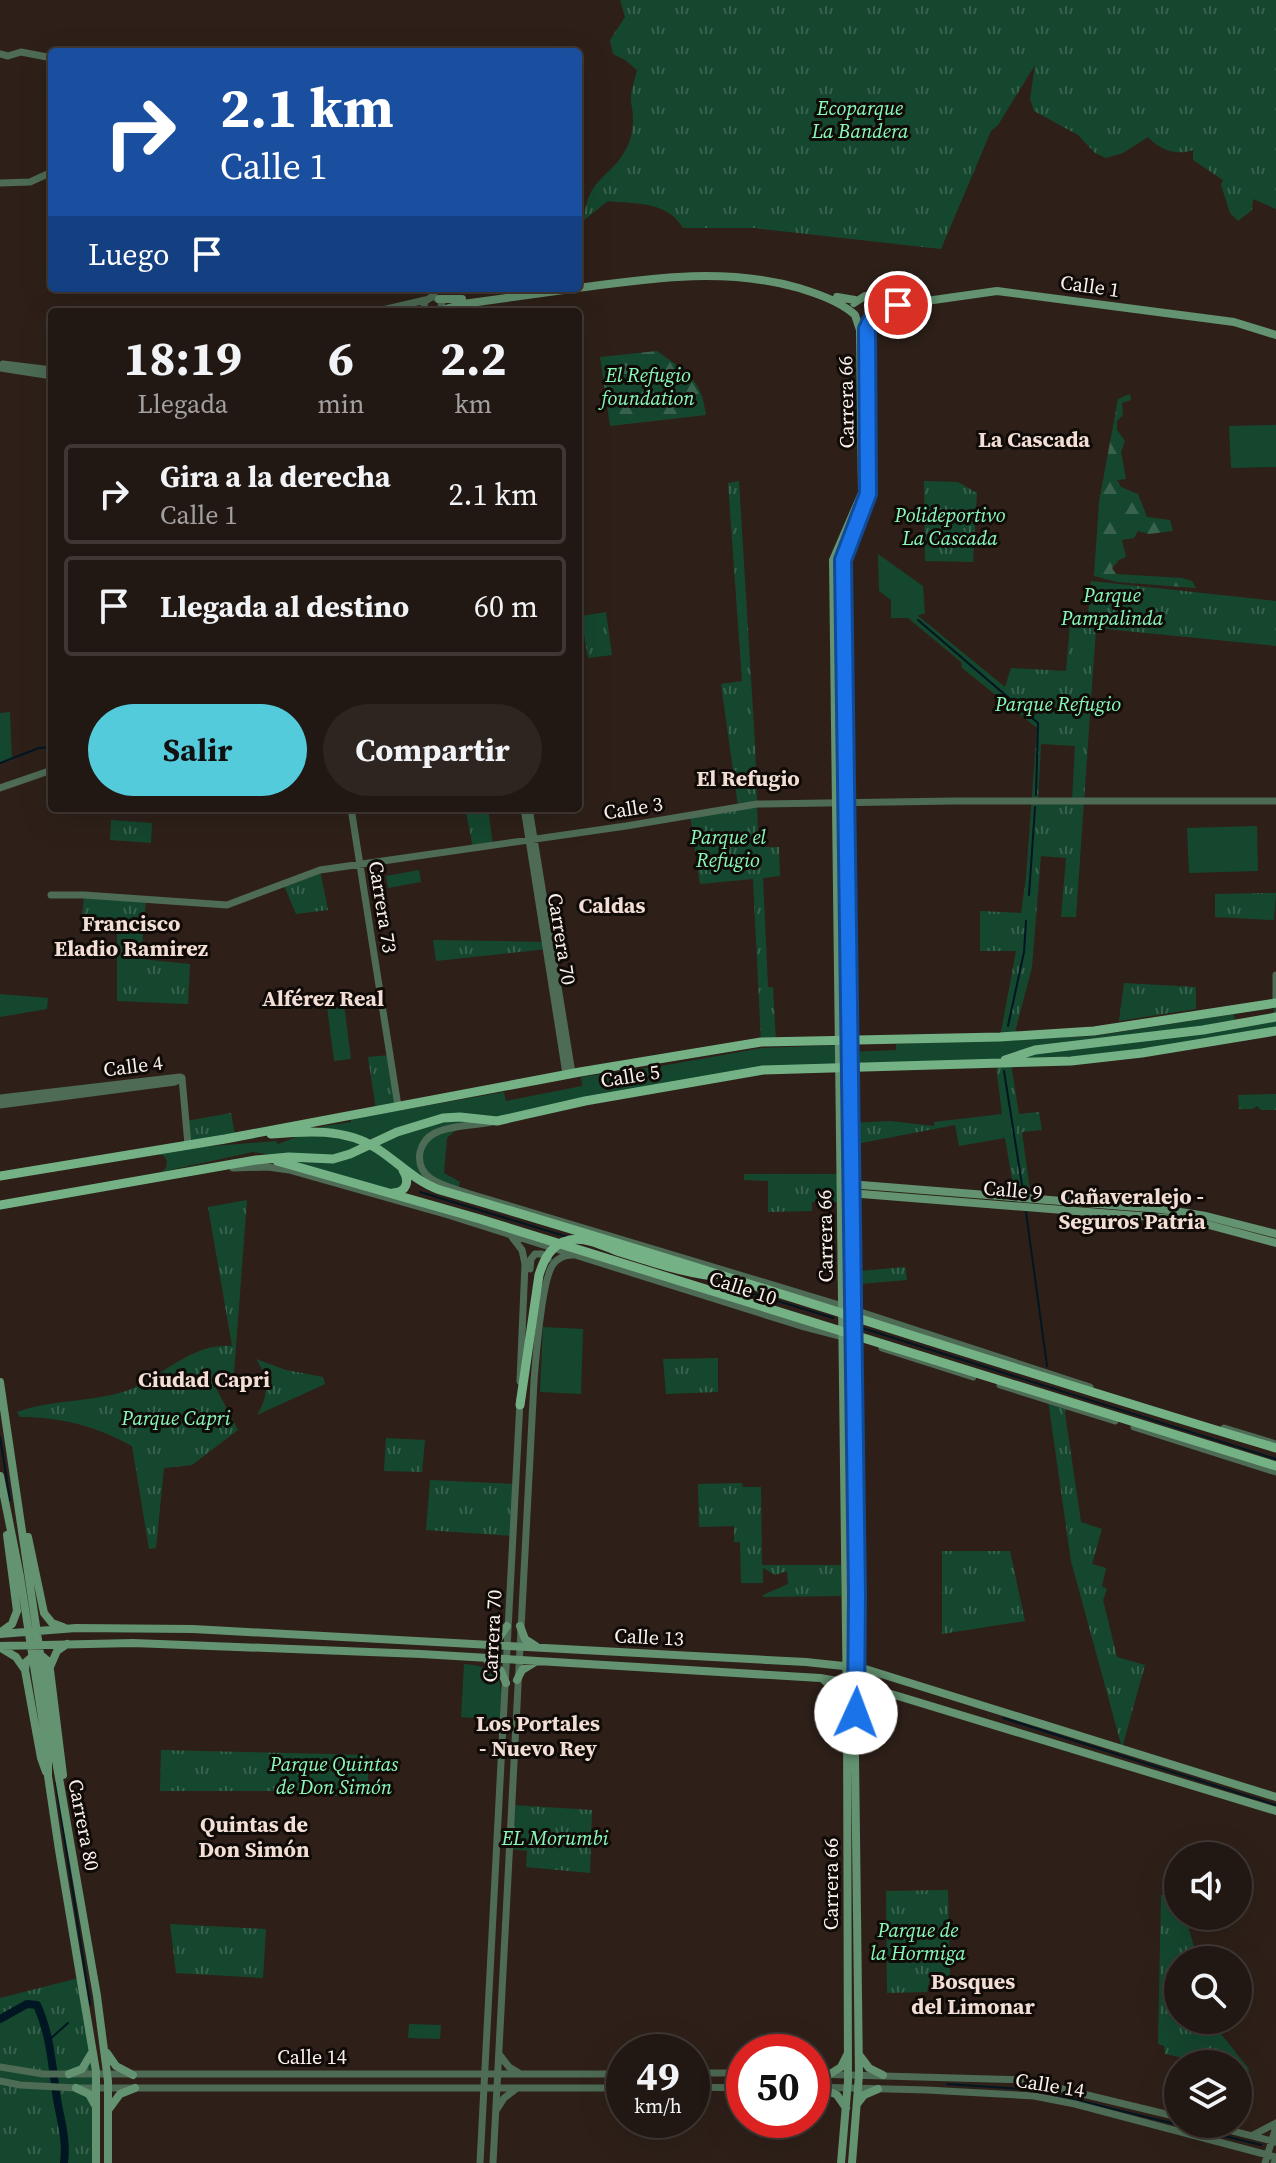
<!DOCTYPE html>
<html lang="es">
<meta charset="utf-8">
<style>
body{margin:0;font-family:"Source Serif 4",serif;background:#2e2521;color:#f1f3f6;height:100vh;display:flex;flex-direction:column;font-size:30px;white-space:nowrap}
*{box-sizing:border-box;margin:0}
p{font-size:26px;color:#a2a0a0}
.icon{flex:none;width:44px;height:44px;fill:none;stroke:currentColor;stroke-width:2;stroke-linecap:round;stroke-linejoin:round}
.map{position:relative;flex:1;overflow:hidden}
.sheet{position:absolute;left:48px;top:308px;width:534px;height:504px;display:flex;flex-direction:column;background:#221813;border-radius:8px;box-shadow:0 8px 32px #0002,0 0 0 2px #3f3733}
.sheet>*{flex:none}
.hud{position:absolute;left:48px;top:48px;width:534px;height:244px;border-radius:8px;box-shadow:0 8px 32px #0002,0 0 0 2px #3f3733;background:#1a4fa0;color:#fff;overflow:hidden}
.tools{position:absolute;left:1164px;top:1842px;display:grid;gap:16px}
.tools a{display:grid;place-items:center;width:88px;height:88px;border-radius:50%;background:#221813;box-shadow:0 8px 32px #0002,0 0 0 2px #3f3733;font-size:40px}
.speed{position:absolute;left:606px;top:2034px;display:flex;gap:16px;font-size:40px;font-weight:700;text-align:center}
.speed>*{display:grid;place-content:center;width:104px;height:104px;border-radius:50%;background:#221813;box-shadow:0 8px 32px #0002,0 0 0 2px #3f3733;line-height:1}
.speed small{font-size:20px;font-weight:400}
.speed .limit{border:12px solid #d22;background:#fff;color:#111}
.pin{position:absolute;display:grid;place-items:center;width:68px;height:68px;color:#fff;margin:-34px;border:4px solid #fff;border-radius:50%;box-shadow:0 2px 8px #0007}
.me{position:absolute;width:88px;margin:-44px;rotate:2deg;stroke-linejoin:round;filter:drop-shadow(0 0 6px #0008)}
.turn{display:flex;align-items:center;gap:28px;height:168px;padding:0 40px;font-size:36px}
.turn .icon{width:104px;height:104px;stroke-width:2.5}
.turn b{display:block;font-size:56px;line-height:68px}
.then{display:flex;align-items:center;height:76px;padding:0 40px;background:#0003;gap:16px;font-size:30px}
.eta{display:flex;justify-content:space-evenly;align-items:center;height:136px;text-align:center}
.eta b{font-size:48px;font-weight:700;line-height:56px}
.action{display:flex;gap:16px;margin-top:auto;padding:16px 40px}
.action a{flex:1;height:92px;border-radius:48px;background:#53cbdb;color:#111;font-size:32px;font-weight:700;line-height:92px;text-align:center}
.action a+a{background:#2e2521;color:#f1f3f6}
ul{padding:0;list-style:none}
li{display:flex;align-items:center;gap:24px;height:100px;margin:0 16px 12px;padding:0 24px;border:4px solid #3f3733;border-radius:8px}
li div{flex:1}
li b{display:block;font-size:30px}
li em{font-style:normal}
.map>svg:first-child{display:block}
</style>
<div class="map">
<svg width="1276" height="2163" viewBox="0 0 1276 2163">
<defs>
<pattern id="forest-firs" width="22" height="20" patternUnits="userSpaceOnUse" patternTransform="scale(2)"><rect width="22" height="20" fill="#15472e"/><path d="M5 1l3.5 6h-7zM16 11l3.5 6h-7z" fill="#38624d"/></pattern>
<pattern id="park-tufts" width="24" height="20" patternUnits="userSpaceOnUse" patternTransform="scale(2)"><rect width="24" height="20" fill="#15472e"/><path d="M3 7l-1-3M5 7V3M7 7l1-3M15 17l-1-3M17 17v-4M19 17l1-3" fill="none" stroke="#38624d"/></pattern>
</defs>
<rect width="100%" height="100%" fill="#2e2019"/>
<path fill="#15472e" d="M1276,425V467L1231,468L1229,426Z
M878,554L923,586L925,613L912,618H891V600L879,591Z
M10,712L12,760L0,763V713Z
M1257,826L1258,871L1189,873L1187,828Z
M419,870L421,882L388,888L386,876Z
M0,994L48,998L47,1009L0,1017Z
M344,1004L351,1059L334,1061L327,1007Z
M1276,1007V1031L1142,1053L850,1067V1052L896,1050V1044L1095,1036L1234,1014L1235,1020L1274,1014V1008Z
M838,1045L839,1068L763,1070L456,1130L447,1138L444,1173L460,1182L458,1190L405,1174L399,1193L289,1164L282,1156L253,1152L161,1172L166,1168L167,1161L164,1156L158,1154L188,1148L276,1141L278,1144L324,1126L351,1122V1119L504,1092L506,1101L582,1086L581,1077L661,1066L762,1048Z
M543,1327L583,1329L581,1394L540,1392Z
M464,1664C508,1668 501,1683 500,1720L461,1717Z
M409,2024L441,2025L440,2039L408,2038Z"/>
<path fill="url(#forest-firs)" d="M657,351C685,372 701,377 706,415L610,426L600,357Z
M1130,394L1131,400L1122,403L1123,415L1117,421V430L1125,441L1121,452L1126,479L1117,480L1121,487L1138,494L1147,517L1170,520L1173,531L1149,534L1138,531L1134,538L1122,540L1126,557L1119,560L1112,568L1116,574L1182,578L1192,581L1196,588L1117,582L1094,576L1099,502L1118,399Z"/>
<path fill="url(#park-tufts)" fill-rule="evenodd" d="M620,0H1276V209L1253,199L1252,210L1238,221L1230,213L1221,185L1223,180L1193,160V150C1176,156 1160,150 1148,137L1123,153L1106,158L1095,153L1078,135L1034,111L1030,99L1035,65L998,125L991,131L941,249L754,228H683C667,201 637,204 608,201L584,220C588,174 612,180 628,145C634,132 634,115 631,102C630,93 635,79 637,70L625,60L613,54L610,40L625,17Z
M739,481L755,744L758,834L766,835V847H779L780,876L763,878L768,987H773L776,1042H761L753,879L700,884L690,815L738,806L721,684L742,681L728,483Z
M924,481L958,482L977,493L973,562L925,561Z
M1091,581L1276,601V646L1096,628L1076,917H1061L1066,858L1041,856L1032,967L1014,1036L1000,1037L1016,951H980V911L1021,913L1026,877L1037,728L962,668L961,662L908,618L917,615L1005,687L1011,668L1066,671L1070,625L1087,626ZM1041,744L1075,746L1072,801H1038Z
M606,612L612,655L588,658L581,616Z
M488,808L493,845L473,848L466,812Z
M111,820L152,823L151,843L110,840Z
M320,870L328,910L296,914L283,883Z
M1276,893L1274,920L1215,917V894Z
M84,895L146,899L141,959L190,964L188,1004L117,1001V934L81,932Z
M433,940L546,942L547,949L436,961Z
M1124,983L1196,987V1009L1119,1021Z
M390,1055L398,1106L376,1110L368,1057Z
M1011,1064L1019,1114L1039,1112L1042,1130L1022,1132L1031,1198L1015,1197L1005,1138L959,1146L955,1125L851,1145V1123L890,1121L934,1126V1122L1002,1114L996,1065Z
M1276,1094V1110H1261L1257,1106L1253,1109H1239L1238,1095Z
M231,1113L235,1135L188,1145L186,1121Z
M744,1174H840V1202H812V1211L768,1212V1181L744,1180Z
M247,1200L234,1373L219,1383L216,1388L238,1430L192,1465L164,1468L156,1548L149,1549L132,1446C96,1426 61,1417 20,1417L17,1412C50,1400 89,1402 123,1392C160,1380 190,1342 232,1346L208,1207Z
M905,1267L907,1280L860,1284V1271Z
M718,1358V1392L666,1394L663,1359Z
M256,1359L286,1370L323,1377L325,1384L257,1415C269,1396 269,1377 256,1359Z
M1048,1400L1066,1406L1065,1413L1081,1522L1102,1529L1092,1564L1106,1568L1102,1586L1107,1589L1103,1600L1117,1657L1145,1665L1122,1748L1071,1561Z
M386,1438L425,1440L422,1472L384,1471Z
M430,1480L516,1484L513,1536L426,1530Z
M742,1483L743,1487H761L762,1565H841V1596L763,1597V1595L788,1584L787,1571L775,1575L763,1568V1583H741L740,1542H734V1526L699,1527L698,1484Z
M942,1551H1010L1025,1621L942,1634Z
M161,1750L369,1755L367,1797L310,1795L309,1791H160Z
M512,1805L592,1810L590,1873L526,1867L527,1851L510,1849Z
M948,1890L950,1977L930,1978L927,1992L887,1993L886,1891Z
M1161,1895H1178V1916H1185L1198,1960H1178V2020H1225L1221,2034L1249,2069L1238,2110V2064H1193V2060L1165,2054L1164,2046L1158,2044Z
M170,1924L266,1929L263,1978L176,1973Z
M79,1978L96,2071V2163H0V1998Z"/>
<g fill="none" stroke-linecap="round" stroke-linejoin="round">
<path stroke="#001622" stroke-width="2" d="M918,620L1038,723L1036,795
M0,763L39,748L52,747
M1029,895L1035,807
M1008,1026L1024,952L1026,921
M1004,1071L1023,1191
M420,1192L568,1237
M1026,1212L1047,1366
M748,1292L833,1318
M862,1328L1276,1459
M0,1437L10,1500
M1003,1718L1276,1805
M56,1783L90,2004
M49,2040L68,2023
M947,2084L1036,2090L1261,2145"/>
<path stroke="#001622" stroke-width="8" d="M0,2019L27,2004L37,2005C51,2036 52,2067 57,2099C61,2122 67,2140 64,2163"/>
<path stroke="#4d6b55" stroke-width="7" d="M0,54L8,56L21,52L52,58
M0,183L30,182L52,172
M374,312L425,300
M400,312H425
M425,312L424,302L433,296L442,302L440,312
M3,364L52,370
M0,368L52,376
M0,788L52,770
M351,808L398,1106
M524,808L566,1074
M529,808L572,1073
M51,895H84L227,905L320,870L626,826L757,804L953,801H1276
M1276,975V1004
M182,1078L188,1145
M0,1098L180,1077
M0,1105L175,1082L182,1078
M491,1122C473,1126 451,1125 435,1133C427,1137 422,1144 420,1152C415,1181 447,1186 467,1193L836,1304L1090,1387
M233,1168L268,1167L289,1170L448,1215L801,1326L859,1341
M512,1237L522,1250L525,1264L520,1381
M530,1269L531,1259L535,1254H542L548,1259
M882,1348L973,1377
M1000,1385L1115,1421
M1134,1427L1276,1472
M1224,1428L1273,1443
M499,2054L509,2067L519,2073
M0,2067L43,2074H624
M692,2073H744
M812,2074L1025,2080L1178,2117
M0,2081L20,2085L76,2088H624
M692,2087L744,2088
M812,2087L927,2090L1034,2096L1075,2104L1268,2155L1276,2157L1274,2163
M497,2109L504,2098L516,2089
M1205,2124L1276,2142
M1253,2135L1276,2123
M480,2163L520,1401
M493,2163L534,1381C536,1357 541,1285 552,1266C557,1258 564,1255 573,1255
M1265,2163L1276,2127"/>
<path stroke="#639371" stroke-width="8" d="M578,288C652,278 725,267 799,288C818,294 839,301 854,314
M511,292L534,288
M837,297L855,300
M439,299H462
M854,303L865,296L874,302L892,304
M442,310L463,304L578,288
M874,314L881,309L898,305L997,291L1234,322L1276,335
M849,1184L1161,1209L1206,1216L1276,1234
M849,1193L1164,1218L1209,1225L1276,1243
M0,1382L55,1755L97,1996L108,2081V2163
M0,1476L20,1576L48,1756V1776L59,1850L96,2071V2163
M7,1535L17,1611
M28,1537L44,1613L52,1623L63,1627
M520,1626L525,1639L536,1646
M1,1632L12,1624L17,1611
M0,1634L76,1628L193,1629L806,1662L862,1668L1276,1797
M492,1643L499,1638L507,1626
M0,1646L133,1643L421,1654L820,1678L861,1685L888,1693L1276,1811
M1,1648L16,1657L25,1670L41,1758L46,1772
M487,1660L501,1671L506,1683
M50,1667L57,1651L67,1644
M25,1670L26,1662L33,1656H42L49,1662L63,1775
M517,1680L522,1670L535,1662
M824,1680L839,1694L842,1707
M857,1708L866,1697L881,1692
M107,2053L116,2066L133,2075
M860,2056L869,2068L883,2075
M69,2074L82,2069L91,2054
M830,2074L841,2067L847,2055
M820,2087L837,2095L846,2108
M76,2088L89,2094L95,2105
M857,2104L864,2095L878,2089
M109,2109L120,2094L135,2088
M841,2163L848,2081L847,1713L833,560L862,493L860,330L855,315
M852,2163L859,2075L855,1756L857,1594L843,560L868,494L867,329L872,317"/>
<path stroke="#74b286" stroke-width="9" d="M1005,1060L1035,1050L1203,1030L1276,1017
M271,1134C306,1131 345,1128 376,1148C398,1162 415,1181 440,1190C720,1271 996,1365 1276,1448
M277,1161L480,1219L1276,1466
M0,1176L225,1139L580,1072L761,1042L1000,1037L1094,1031L1276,1003
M393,1193C407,1192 410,1181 403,1170
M0,1205L256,1160L289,1157L333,1159L350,1154L397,1132L443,1118L460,1117L497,1121L585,1101L763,1070L1071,1061L1142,1053L1276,1031
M520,1405L539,1275C544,1259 551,1244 570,1240C586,1237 602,1245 617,1251C648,1261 681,1272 713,1276"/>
</g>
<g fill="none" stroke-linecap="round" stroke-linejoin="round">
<defs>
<path id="route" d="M856,1713L857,1594L843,560L868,494L867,329C874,312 881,309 898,305"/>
</defs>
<use href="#route" stroke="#114b97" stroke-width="20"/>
<use href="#route" stroke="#1a73e8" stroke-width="14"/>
</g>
<g text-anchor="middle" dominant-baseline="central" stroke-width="6" stroke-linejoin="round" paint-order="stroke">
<g font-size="20" font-style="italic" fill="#88fabb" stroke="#110b08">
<text x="860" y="108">Ecoparque<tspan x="860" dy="23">La Bandera</tspan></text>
<text x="648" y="375">El Refugio<tspan x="648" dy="23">foundation</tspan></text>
<text x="950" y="515">Polideportivo<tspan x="950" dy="23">La Cascada</tspan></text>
<text x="1112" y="595">Parque<tspan x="1112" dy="23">Pampalinda</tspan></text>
<text x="1058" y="704">Parque Refugio</text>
<text x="728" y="837">Parque el<tspan x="728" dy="23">Refugio</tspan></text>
<text x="176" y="1418">Parque Capri</text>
<text x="334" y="1764">Parque Quintas<tspan x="334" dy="23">de Don Simón</tspan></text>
<text x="555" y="1838">EL Morumbi</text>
<text x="918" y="1930">Parque de<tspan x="918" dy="23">la Hormiga</tspan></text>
</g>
<g font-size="20" fill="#fcf2ed" stroke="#110b08">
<text transform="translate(1090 286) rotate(8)">Calle 1</text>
<text transform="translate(846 402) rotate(-91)">Carrera 66</text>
<text transform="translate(633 808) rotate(-9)">Calle 3</text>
<text transform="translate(383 907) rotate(81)">Carrera 73</text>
<text transform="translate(562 939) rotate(81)">Carrera 70</text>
<text transform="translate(133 1066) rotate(-7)">Calle 4</text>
<text transform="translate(630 1076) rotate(-9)">Calle 5</text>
<text transform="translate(1013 1190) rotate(5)">Calle 9</text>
<text transform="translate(825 1236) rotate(-91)">Carrera 66</text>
<text transform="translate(743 1288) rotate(18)">Calle 10</text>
<text transform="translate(492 1636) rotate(-87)">Carrera 70</text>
<text transform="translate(649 1637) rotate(3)">Calle 13</text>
<text transform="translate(84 1825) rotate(79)">Carrera 80</text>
<text transform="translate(831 1884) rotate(-90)">Carrera 66</text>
<text x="312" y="2057">Calle 14</text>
<text transform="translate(1050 2085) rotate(9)">Calle 14</text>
</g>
<g font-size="22" font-weight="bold" fill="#f2ded5" stroke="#110b08">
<text x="1034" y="439">La Cascada</text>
<text x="748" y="778">El Refugio</text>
<text x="612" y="905">Caldas</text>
<text x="131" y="923">Francisco<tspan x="131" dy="25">Eladio Ramirez</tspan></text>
<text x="323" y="998">Alférez Real</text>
<text x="1132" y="1196">Cañaveralejo -<tspan x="1132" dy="25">Seguros Patria</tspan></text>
<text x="204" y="1379">Ciudad Capri</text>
<text x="538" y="1723">Los Portales<tspan x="538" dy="25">- Nuevo Rey</tspan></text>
<text x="254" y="1824">Quintas de<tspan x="254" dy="25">Don Simón</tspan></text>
<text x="973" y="1981">Bosques<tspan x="973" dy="25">del Limonar</tspan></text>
</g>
</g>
</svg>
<div class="tools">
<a><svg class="icon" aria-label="sound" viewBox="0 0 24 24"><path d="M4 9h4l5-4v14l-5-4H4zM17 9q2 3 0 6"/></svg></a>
<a><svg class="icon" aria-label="search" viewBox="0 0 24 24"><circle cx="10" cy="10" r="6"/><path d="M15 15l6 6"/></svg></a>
<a><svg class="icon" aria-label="layers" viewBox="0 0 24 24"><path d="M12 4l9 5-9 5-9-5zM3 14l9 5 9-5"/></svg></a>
</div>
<div class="speed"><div>49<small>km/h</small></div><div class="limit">50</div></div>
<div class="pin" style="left:898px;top:305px;background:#d93025"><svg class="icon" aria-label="arrive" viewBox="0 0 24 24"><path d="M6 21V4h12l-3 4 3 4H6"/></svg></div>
<svg class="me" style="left:856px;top:1713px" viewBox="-20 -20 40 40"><circle r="19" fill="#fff"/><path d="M0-13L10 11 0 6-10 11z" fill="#1a73e8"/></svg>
<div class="hud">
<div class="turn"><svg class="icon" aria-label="right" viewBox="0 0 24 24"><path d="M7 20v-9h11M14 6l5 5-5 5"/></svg><div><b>2.1 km</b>Calle 1</div></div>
<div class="then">Luego<svg class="icon" aria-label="arrive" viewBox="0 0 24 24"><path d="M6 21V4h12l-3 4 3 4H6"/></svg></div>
</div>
<section class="sheet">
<div class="eta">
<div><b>18:19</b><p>Llegada</p></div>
<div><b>6</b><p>min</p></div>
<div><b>2.2</b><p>km</p></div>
</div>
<ul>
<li><svg class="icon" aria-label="right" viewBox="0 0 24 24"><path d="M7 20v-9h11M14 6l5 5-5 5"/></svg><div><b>Gira a la derecha</b><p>Calle 1</p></div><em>2.1 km</em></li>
<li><svg class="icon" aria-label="arrive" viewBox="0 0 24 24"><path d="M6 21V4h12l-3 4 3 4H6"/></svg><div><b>Llegada al destino</b></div><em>60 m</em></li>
</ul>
<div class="action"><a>Salir</a><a>Compartir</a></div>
</section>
</div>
